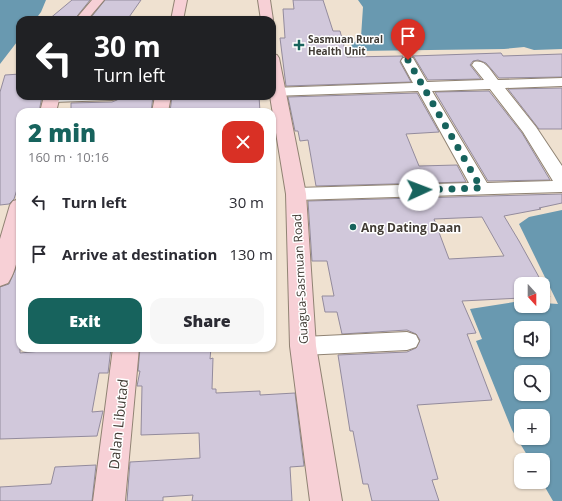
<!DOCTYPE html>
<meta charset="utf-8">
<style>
body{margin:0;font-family:"Open Sans",sans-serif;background:#f7f7f7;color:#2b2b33;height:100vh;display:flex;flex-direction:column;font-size:15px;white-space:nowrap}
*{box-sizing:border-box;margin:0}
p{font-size:13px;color:#7c7c81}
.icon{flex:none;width:22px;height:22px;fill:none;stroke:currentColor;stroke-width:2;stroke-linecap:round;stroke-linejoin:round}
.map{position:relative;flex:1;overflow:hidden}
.panel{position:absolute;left:16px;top:108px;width:260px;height:244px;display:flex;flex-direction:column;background:#fff;border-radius:12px;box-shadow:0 1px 3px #0004}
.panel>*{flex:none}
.hud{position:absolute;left:16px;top:16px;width:260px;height:84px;border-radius:12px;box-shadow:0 1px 3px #0004;background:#202124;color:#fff;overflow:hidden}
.needle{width:26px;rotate:159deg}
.tools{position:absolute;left:514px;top:277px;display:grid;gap:8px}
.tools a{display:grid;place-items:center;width:36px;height:36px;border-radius:8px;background:#fff;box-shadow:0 1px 3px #0004;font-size:20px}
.pin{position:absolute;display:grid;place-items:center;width:34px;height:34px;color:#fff;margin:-41px -17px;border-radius:50% 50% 50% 0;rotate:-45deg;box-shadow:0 0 4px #0007}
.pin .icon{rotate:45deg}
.me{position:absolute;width:44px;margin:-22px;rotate:88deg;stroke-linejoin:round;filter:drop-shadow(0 0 3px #0008)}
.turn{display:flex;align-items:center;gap:14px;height:84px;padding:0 12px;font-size:18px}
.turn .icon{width:52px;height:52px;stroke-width:2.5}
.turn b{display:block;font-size:28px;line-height:34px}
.round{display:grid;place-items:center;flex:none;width:42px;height:42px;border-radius:12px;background:#f7f7f7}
.overview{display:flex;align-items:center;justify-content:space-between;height:68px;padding:0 12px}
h1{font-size:24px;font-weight:800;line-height:30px;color:#17635d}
.button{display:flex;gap:8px;margin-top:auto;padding:8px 12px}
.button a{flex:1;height:46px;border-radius:12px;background:#17635d;color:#fff;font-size:16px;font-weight:800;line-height:46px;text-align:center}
.button a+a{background:#f7f7f7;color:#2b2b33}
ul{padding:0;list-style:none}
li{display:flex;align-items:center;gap:12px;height:52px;padding:0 12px}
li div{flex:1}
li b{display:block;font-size:15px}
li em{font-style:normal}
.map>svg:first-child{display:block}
</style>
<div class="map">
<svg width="562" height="501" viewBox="0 0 562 501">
<rect width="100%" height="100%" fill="#efe1d0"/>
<path fill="#6999b0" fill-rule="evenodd" d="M0,0H46L41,12L35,20H20V38L0,64Z
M358,0H562V49L534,50L524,47L504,49L357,51L350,48L352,44L361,37L363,7Z
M562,210V501H553L542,482L543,460H530L512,430L476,341L482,339L470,309L514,302H521V306H543V303L558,304L519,224L529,217ZM521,328H543V350H521ZM521,372H543V394H521ZM521,416H543V438H521Z"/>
<path fill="#d1c8db" stroke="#938b9d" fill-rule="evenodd" d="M72,0H90L74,20H48Z
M105,0H141L127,20H89Z
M293,0H323L333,31H340L347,57L403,56L400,62L411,82L286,86L280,38H285L283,9H294Z
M501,53L503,56L562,54V77L499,78L486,63L478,60L473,61L470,65L481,79L428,80L414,57L412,56Z
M20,74V96H42L39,112H20V180L14,199L9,204L0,205V92L5,75Z
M562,88V129H539L508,89Z
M489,91L522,133L550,180L488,181L435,92Z
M417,93L439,132L406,134L419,166L457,165L466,182L316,186L308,140L300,141L298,131H295L288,97Z
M153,96L151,112H71V103L112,102L117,100L120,98Z
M172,96H259L260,112H170Z
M562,194V203L539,208L541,209L504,216L519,241L550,297H543V284H521V298L462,301L476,333L467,334L492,400L417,405L438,479L432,480L439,501H372L368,484H363L353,431H350L338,355L407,352L416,348L420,340L416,334L407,330L342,334L337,312H325L322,296H334L327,261H312L308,201ZM482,217L504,256L449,259L434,219Z
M20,262V353L74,348H111L108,373H99L92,412L103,411L97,436L0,439V287L9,284L18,263Z
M140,348H211L210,359L213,358L212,389H216V393L260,391V395L295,393L304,466L290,467L292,501H192L193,495L163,497V501H127L130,462L200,458L199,433L141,435L142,386H137L140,371H138Z
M96,465L92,501H0V487L51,484L55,467Z"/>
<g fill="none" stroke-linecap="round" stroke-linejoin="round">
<defs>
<path id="street" d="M408,57L413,58L427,82L484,80L472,65L474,62C486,59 491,72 498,80L562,78V86L505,88L536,127L562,166V192L296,200L289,198L287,194L289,190L296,188L469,183L418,91L272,96H271H272V88L413,83L401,61L403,58ZM490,89L523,132L553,181L487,183L432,91Z
M46,96H119L117,99L112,100L52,102L47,101L45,98Z
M407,332L416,335L419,341L416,347L407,350L303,355L294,352L291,346L294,340L303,337Z"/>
<path id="secondary" d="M92,0H104L87,20H75Z
M175,0H187L183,20H171Z
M258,0H270L273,20L272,22V20H261Z
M272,54L277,55L279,58L306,194L316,346L342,501H310L290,346L286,194L270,96H272Z
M44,96H60L56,112H40Z
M155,96H171L168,112H152Z
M20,199C20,225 23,260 8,283L0,286V239L10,205L13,201Z
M113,348H139L125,501H93Z"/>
</defs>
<use href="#street" stroke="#908373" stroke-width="2"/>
<use href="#secondary" stroke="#908373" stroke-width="2"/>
<use href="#street" fill="#fff" fill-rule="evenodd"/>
<use href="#secondary" fill="#f7d0d6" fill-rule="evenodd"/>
</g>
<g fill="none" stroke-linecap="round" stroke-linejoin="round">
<path stroke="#17635d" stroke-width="7" stroke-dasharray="0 12.6" d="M408,60L481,188L419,190"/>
</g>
<g fill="#17635d" stroke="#fff" stroke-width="1.5">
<path d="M297 39h4v4h4v4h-4v4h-4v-4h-4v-4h4z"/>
<circle cx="353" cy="227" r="4"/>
</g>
<g text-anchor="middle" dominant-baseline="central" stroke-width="3" stroke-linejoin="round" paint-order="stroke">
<g font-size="10" font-weight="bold" fill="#413b34" stroke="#fff" text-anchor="start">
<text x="308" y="39">Sasmuan Rural<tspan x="308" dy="12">Health Unit</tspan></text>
</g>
<g font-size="12" font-weight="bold" fill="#413b34" stroke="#fff" text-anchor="start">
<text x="361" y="227">Ang Dating Daan</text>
</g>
<g font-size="12" fill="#413b34" stroke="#fff">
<text transform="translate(300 279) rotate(-93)">Guagua-Sasmuan Road</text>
</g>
<g font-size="14" fill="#413b34" stroke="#fff">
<text transform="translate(118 424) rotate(-84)">Dalan Libutad</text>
</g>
</g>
</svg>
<div class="tools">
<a><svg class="needle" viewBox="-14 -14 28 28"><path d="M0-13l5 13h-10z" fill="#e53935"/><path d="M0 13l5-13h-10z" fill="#7c7c81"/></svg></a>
<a><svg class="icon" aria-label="sound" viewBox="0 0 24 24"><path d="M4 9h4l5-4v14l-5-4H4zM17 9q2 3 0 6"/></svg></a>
<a><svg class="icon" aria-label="search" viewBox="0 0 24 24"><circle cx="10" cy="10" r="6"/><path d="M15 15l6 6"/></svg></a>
<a>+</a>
<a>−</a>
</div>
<div class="pin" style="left:408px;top:60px;background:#d93025"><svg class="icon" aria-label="arrive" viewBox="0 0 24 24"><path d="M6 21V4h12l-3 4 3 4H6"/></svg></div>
<svg class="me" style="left:419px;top:190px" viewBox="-20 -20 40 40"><circle r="19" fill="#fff"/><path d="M0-13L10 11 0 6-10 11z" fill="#17635d"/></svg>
<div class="hud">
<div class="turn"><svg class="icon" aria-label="left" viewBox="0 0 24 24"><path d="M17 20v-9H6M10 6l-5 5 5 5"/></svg><div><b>30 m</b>Turn left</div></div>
</div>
<section class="panel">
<div class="overview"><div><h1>2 min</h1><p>160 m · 10:16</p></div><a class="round" style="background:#d93025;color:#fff"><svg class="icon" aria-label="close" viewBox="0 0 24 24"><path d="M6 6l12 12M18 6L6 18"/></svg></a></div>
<ul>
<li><svg class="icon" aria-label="left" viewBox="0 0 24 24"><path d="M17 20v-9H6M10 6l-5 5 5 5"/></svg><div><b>Turn left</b></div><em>30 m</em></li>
<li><svg class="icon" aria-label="arrive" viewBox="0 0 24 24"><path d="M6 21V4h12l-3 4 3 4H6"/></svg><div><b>Arrive at destination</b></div><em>130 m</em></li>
</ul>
<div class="button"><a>Exit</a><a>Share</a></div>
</section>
</div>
